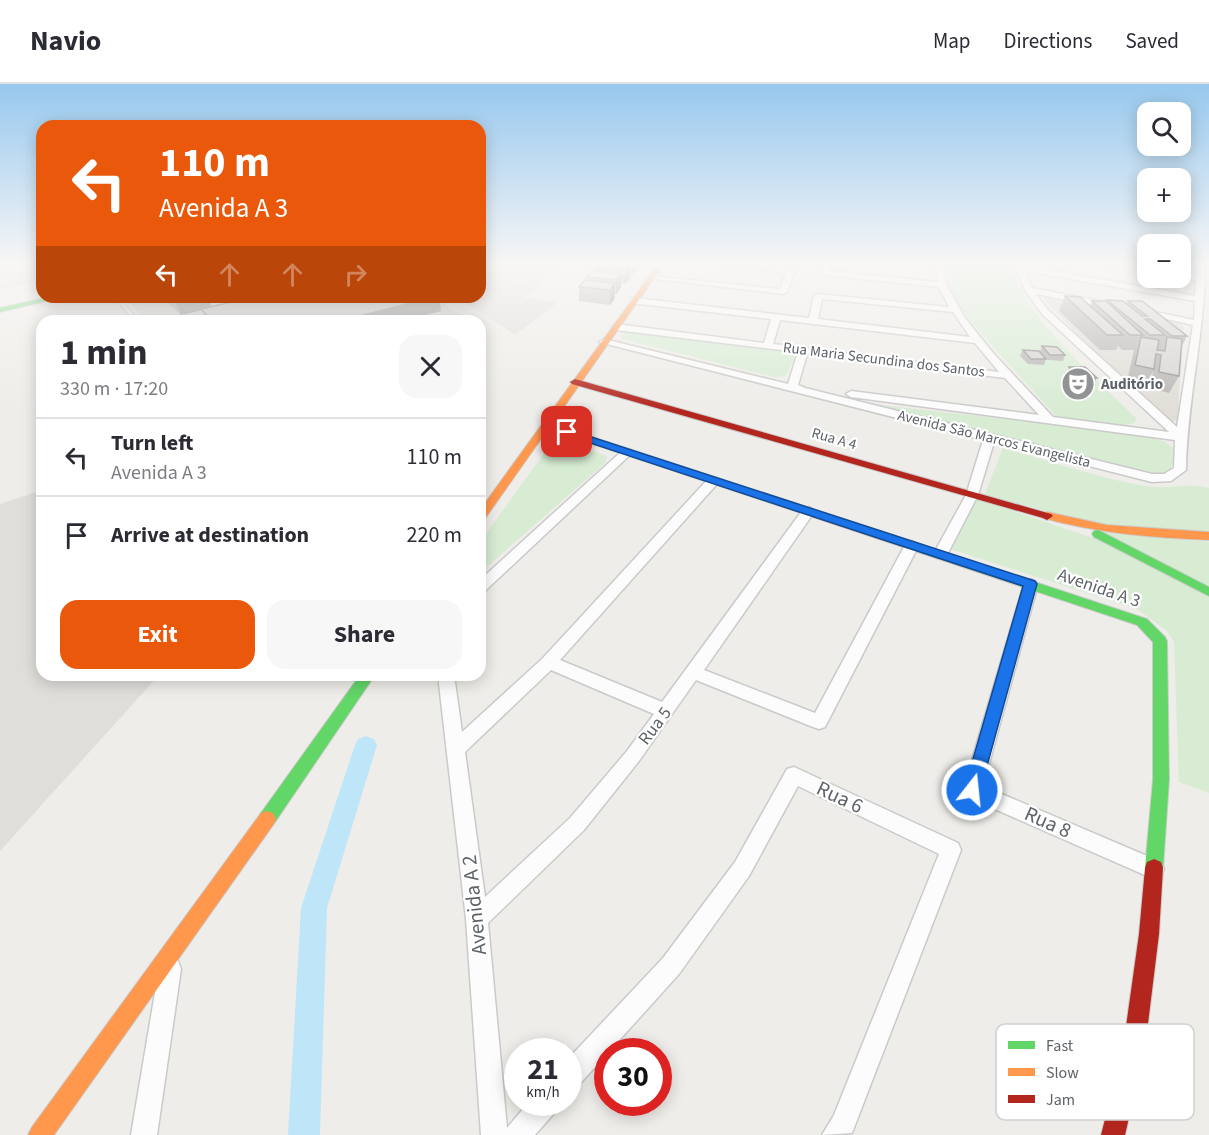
<!DOCTYPE html>
<meta charset="utf-8">
<style>
body{margin:0;font-family:"Source Sans 3",sans-serif;background:#f7f7f7;color:#2b2b33;height:100vh;display:flex;flex-direction:column;font-size:22px;white-space:nowrap}
*{box-sizing:border-box;margin:0}
p{font-size:20px;color:#7c7c81}
.icon{flex:none;width:33px;height:33px;fill:none;stroke:currentColor;stroke-width:2;stroke-linecap:round;stroke-linejoin:round}
.map{position:relative;flex:1;overflow:hidden}
.panel{position:absolute;left:36px;top:231px;width:450px;height:366px;display:flex;flex-direction:column;background:#fff;border-radius:18px;box-shadow:0 3px 15px #0003}
.panel>*{flex:none}
.hud{position:absolute;left:36px;top:36px;width:450px;height:183px;border-radius:18px;box-shadow:0 3px 15px #0003;background:#ea580c;color:#fff;overflow:hidden}
.buttons{position:absolute;left:1137px;top:18px;display:grid;gap:12px}
.buttons a{display:grid;place-items:center;width:54px;height:54px;border-radius:12px;background:#fff;box-shadow:0 3px 15px #0003;font-size:30px}
.speed{position:absolute;left:504px;top:954px;display:flex;gap:12px;font-size:30px;font-weight:700;text-align:center}
.speed>*{display:grid;place-content:center;width:78px;height:78px;border-radius:50%;background:#fff;box-shadow:0 3px 15px #0003;line-height:1}
.speed small{font-size:15px;font-weight:400}
.speed .limit{border:9px solid #d22;background:#fff;color:#111}
.pin{position:absolute;display:grid;place-items:center;width:51px;height:51px;color:#fff;margin:-26px;border-radius:12px;box-shadow:0 3px 9px #0006}
.me{position:absolute;width:66px;margin:-33px;rotate:16deg;stroke-linejoin:round;filter:drop-shadow(0 0 4px #0008)}
.turn{display:flex;align-items:center;gap:21px;height:126px;padding:0 24px;font-size:27px}
.turn .icon{width:78px;height:78px;stroke-width:2.5}
.turn b{display:block;font-size:42px;line-height:51px}
.lanes{display:flex;align-items:center;height:57px;padding:0 24px;background:#0003;justify-content:center;gap:30px;direction:ltr}
.lanes .off{opacity:.35}
.round{display:grid;place-items:center;flex:none;width:63px;height:63px;border-radius:18px;background:#f7f7f7}
.headline{display:flex;align-items:center;justify-content:space-between;height:102px;padding:0 24px}
h1{font-size:36px;font-weight:700;line-height:45px}
.button{display:flex;gap:12px;margin-top:auto;padding:12px 24px}
.button a{flex:1;height:69px;border-radius:18px;background:#ea580c;color:#fff;font-size:24px;font-weight:700;line-height:69px;text-align:center}
.button a+a{background:#f7f7f7;color:#2b2b33}
ul{padding:0;list-style:none}
li{display:flex;align-items:center;gap:18px;height:78px;padding:0 24px;border-top:2px solid #e1e1e2}
li div{flex:1}
li b{display:block;font-size:22px}
li em{font-style:normal}
header{display:flex;align-items:center;gap:36px;box-sizing:border-box;height:84px;padding:0 30px;background:#fff;border-bottom:2px solid #e1e1e2}
header strong{font-size:28px}
nav{display:flex;gap:33px;margin-inline-start:auto;font-size:21px}
.map>svg:first-child{display:block}
</style>
<header>
<strong>Navio</strong>
<nav><a>Map</a><a>Directions</a><a>Saved</a></nav>
</header>
<div class="map">
<svg width="1209" height="1051" viewBox="0 0 1209 1051">
<rect width="100%" height="100%" fill="#efede9"/>
<path fill="#e0deda" d="M0,180H42V197L0,206Z
M480,180H559L525,214L558,218L515,251L457,213H480Z
M125,213H199L218,229L433,213L470,237H146Z
M42,406V591H159L0,767V420Z"/>
<path fill="#e1ded8" d="M1049,212L1159,234L1175,237L1184,243L1177,337H1169L1092,266L1044,215Z"/>
<path fill="#d7ecd3" d="M947,180H1012C1018,228 1102,300 1137,335L1134,339L1124,341L1056,332L968,235L951,206Z
M626,246L786,266L796,270L786,292L774,293L623,255L621,254Z
M862,319L1147,351L1165,358L1174,365L1175,374L1169,388L1161,391Z
M564,357L607,372L605,379L480,489V458L551,360Z
M1003,364C1050,377 1098,394 1146,402C1168,406 1189,398 1209,404V449H1168L1092,440L985,410Z
M977,415L1102,457L1209,513V709L1179,698L1174,558L1167,547L1137,525L950,465Z
M1100,448L1209,458V503Z"/>
<g fill="none" stroke-linecap="round" stroke-linejoin="round">
<path fill="#bee5f8" fill-rule="evenodd" d="M366,652L374,655L377,661L327,824L320,1051H288L301,824L355,661L358,655Z"/>
<defs>
<path id="lane" d="M114,213H118L139,237H135Z"/>
<path id="street" d="M719,180H742L795,187L787,208L783,210L647,194L651,192L780,205L786,189Z
M822,180H830L828,187L938,198L935,180H943L947,202L965,234L993,269L1053,333L1169,348L1042,230L1025,206L1014,180L1195,212L1196,196L1180,192V188L1197,191V180H1205C1205,249 1187,317 1186,386L1171,397L1152,398L994,358L978,411L948,469L941,473L934,469L966,411L983,356L599,258L604,255L788,300L798,268L616,246L612,243L616,240L764,259L771,235L631,219V215L634,214L809,234L814,212L818,210L949,223L939,203L824,191L820,189ZM1025,187L1195,217L1194,236L1141,225L1137,228L1193,241L1177,343L1048,226L1036,210L1112,225L1116,222L1115,220L1032,204ZM822,215L953,228L970,253L818,235ZM780,236L975,259L999,288L773,260ZM807,270L1005,294L1039,331L851,307L846,310L851,313L1175,356L1174,384L1164,390H1152L805,304L798,301Z
M1109,180L1148,183V187L1113,182Z
M627,365L631,366V370L485,507L480,509V496L623,366Z
M713,393L719,397L717,400L560,576L662,618L804,424L809,423L815,427L704,586L815,629L905,461L912,457L919,461L825,643L819,645L813,643L696,596L639,677L584,746L488,839L507,1044L529,1018H560L556,1027L535,1051H481L466,835L438,591H454L462,648L543,574L709,394ZM551,586L654,630L627,667L570,734L485,813L465,668Z
M1031,495L1038,500L983,702L1161,778L1164,785L1161,792L1154,795L1147,792L965,712L963,706L1024,500Z
M794,683L958,759L961,766L852,1049L822,1051L834,1031L939,770L798,702L749,792L679,890L577,1003L568,1006V975L663,874L735,778L787,685Z
M170,874L178,877L181,885L157,1051H131L159,885L162,877Z"/>
<path id="fast" d="M49,213H63L0,228V224Z
M1098,446L1209,503V512L1094,453L1092,450L1094,447Z
M892,451L1147,535L1165,553L1167,557L1169,696L1163,784L1161,790L1154,793L1147,790L1145,784L1153,696V558L1137,541L888,458L886,455L888,452Z
M360,591H375L273,741L267,743L261,741L258,735L261,729Z"/>
<path id="slow" d="M658,180H664L552,340L896,452L898,455L896,458H888L548,345L484,436L480,438V426Z
M1047,428L1107,441L1209,448V456C1152,454 1098,449 1043,434L1041,432Z
M267,727L273,729L276,735L273,741L54,1051H28L32,1043L261,729Z"/>
<path id="jam" d="M575,295L1051,430L1053,432L1047,436L1043,434L572,300L570,298Z
M1154,775L1161,778L1163,784L1159,850L1145,964L1125,1051H1101L1123,964L1139,850L1145,784L1147,778Z"/>
</defs>
<use href="#lane" stroke="#cacaca" stroke-width="2"/>
<use href="#street" stroke="#cacaca" stroke-width="3"/>
<use href="#fast" stroke="#cbcbcb" stroke-width="2"/>
<use href="#slow" stroke="#cbcbcb" stroke-width="2"/>
<use href="#jam" stroke="#cbcbcb" stroke-width="2"/>
<use href="#lane" fill="#fdfcfc" fill-rule="evenodd"/>
<use href="#street" fill="#fdfcfc" fill-rule="evenodd"/>
<use href="#fast" fill="#63d668" fill-rule="evenodd"/>
<use href="#slow" fill="#ff974d" fill-rule="evenodd"/>
<use href="#jam" fill="#b3261e" fill-rule="evenodd"/>
</g>
<path fill="#b9b7b5" d="M599,180H642L640,182L637,181V185L633,191L630,190V194L625,200H621V204L616,210H615V214L610,221L579,217V203L586,196V193L596,187V184Z
M1065,212L1090,222L1092,217L1107,218V216L1127,220L1128,217L1187,252L1181,264L1179,292L1169,309L1150,304L1153,287L1145,301L1127,297L1134,266H1122L1118,262L1116,266H1100L1059,227Z
M161,213H208L212,223L441,227L402,237H206L202,226L181,231Z
M1042,262L1065,271L1063,277L1048,276L1040,268L1046,275L1044,281L1028,280L1020,272L1023,266L1040,268Z
M1069,283L1097,294L1091,305H1074L1065,294Z"/>
<path fill="#969594" d="M630,180V194L625,200V186Z
M633,180H637V185L633,191Z
M621,190V204L616,210V196Z
M615,199V214L610,221V206Z
M189,213H208L212,224L181,231L175,216Z
M435,213H439L441,227L402,237H339Z"/>
<path fill="#d7d5d3" stroke="#969594" stroke-width="1.5" d="M599,180H630L625,186L596,184Z
M592,187L621,190L616,196L586,193Z
M585,196L615,199L610,206L579,203Z
M1065,212L1080,213L1123,251H1107Z
M172,213H189L175,216Z
M254,213H435L339,237H212L201,225Z
M1107,216L1123,217L1142,232H1147L1128,217H1142L1187,252H1172L1150,235H1145L1165,251H1150Z
M1092,217H1106L1143,251H1130Z
M1141,253L1159,256L1157,266L1165,267L1167,253L1182,255L1179,292L1159,288L1161,271L1156,270L1154,285L1135,281Z
M1042,262L1057,263L1065,271H1050Z
M1023,266L1039,267L1046,275H1031Z
M1069,283H1085L1097,294H1079Z"/>
<linearGradient id="sky" x2="0" y2="1"><stop stop-color="#97c8ee"/><stop offset="0.55" stop-color="#f8f7f5"/><stop offset="1" stop-color="#f8f7f5" stop-opacity="0"/></linearGradient>
<rect width="1209" height="327" fill="url(#sky)"/>
<path fill="#1a73e8" stroke="#114b97" stroke-width="1.5" d="M563,346H570L1035,497L1037,500L979,711L972,713L966,711L964,706L1023,502L563,350Z"/>
<defs>
<symbol id="theatre-disc" viewBox="-11 -11 22 22"><circle r="9.5" fill="#919395" stroke="#fff"/><path d="M-5-5.5Q0-4 5-5.5V0Q5 5 0 6Q-5 5-5 0ZM-3.3-2.5H-1v1.5H-3.3ZM1-2.5H3.3v1.5H1ZM-2.8 1Q0 5.5 2.8 1Z" fill="#fff"/></symbol>
</defs>
<g fill-rule="evenodd">
<use href="#theatre-disc" x="1059" y="281" width="38" height="38"/>
</g>
<g text-anchor="middle" dominant-baseline="central" stroke-width="4.5" stroke-linejoin="round" paint-order="stroke">
<g font-size="15" fill="#5e6368" stroke="#fff">
<text transform="translate(884 276) rotate(7)">Rua Maria Secundina dos Santos</text>
<text transform="translate(834 355) rotate(16)">Rua A 4</text>
<text transform="translate(994 355) rotate(14)">Avenida São Marcos Evangelista</text>
</g>
<g font-size="15" font-weight="bold" fill="#5e6368" stroke="#fff" text-anchor="start">
<text x="1101" y="300">Auditório</text>
</g>
<g font-size="18" fill="#5e6368" stroke="#fff">
<text transform="translate(1099 504) rotate(19)">Avenida A 3</text>
<text transform="translate(655 642) rotate(-53)">Rua 5</text>
</g>
<g font-size="21" fill="#5e6368" stroke="#fff">
<text transform="translate(840 713) rotate(25)">Rua 6</text>
<text transform="translate(1048 738) rotate(24)">Rua 8</text>
<text transform="translate(474 821) rotate(-96)">Avenida A 2</text>
</g>
</g>
<rect x="996" y="940" width="198" height="96" rx="9" fill="#fff" stroke="#cfd0d2" stroke-width="1.5"/>
<rect x="1008" y="957" width="27" height="8" fill="#63d668"/>
<rect x="1008" y="984" width="27" height="8" fill="#ff974d"/>
<rect x="1008" y="1011" width="27" height="8" fill="#b3261e"/>
<g font-size="16" fill="#5e6368">
<text x="1046" y="967">Fast</text>
<text x="1046" y="994">Slow</text>
<text x="1046" y="1021">Jam</text>
</g>
</svg>
<div class="buttons">
<a><svg class="icon" aria-label="search" viewBox="0 0 24 24"><circle cx="10" cy="10" r="6"/><path d="M15 15l6 6"/></svg></a>
<a>+</a>
<a>−</a>
</div>
<div class="speed"><div>21<small>km/h</small></div><div class="limit">30</div></div>
<div class="pin" style="left:567px;top:348px;background:#d93025"><svg class="icon" aria-label="arrive" viewBox="0 0 24 24"><path d="M6 21V4h12l-3 4 3 4H6"/></svg></div>
<svg class="me" style="left:972px;top:706px" viewBox="-20 -20 40 40"><circle r="17" fill="#1a73e8" stroke="#fff" stroke-width="3"/><path d="M0-11L8 9 0 5-8 9z" fill="#fff"/></svg>
<div class="hud">
<div class="turn"><svg class="icon" aria-label="left" viewBox="0 0 24 24"><path d="M17 20v-9H6M10 6l-5 5 5 5"/></svg><div><b>110 m</b>Avenida A 3</div></div>
<div class="lanes"><svg class="icon" aria-label="left" viewBox="0 0 24 24"><path d="M17 20v-9H6M10 6l-5 5 5 5"/></svg><svg class="icon off" aria-label="ahead" viewBox="0 0 24 24"><path d="M12 20V5M6 11l6-6 6 6"/></svg><svg class="icon off" aria-label="ahead" viewBox="0 0 24 24"><path d="M12 20V5M6 11l6-6 6 6"/></svg><svg class="icon off" aria-label="right" viewBox="0 0 24 24"><path d="M7 20v-9h11M14 6l5 5-5 5"/></svg></div>
</div>
<section class="panel">
<div class="headline"><div><h1>1 min</h1><p>330 m · 17:20</p></div><a class="round"><svg class="icon" aria-label="close" viewBox="0 0 24 24"><path d="M6 6l12 12M18 6L6 18"/></svg></a></div>
<ul>
<li><svg class="icon" aria-label="left" viewBox="0 0 24 24"><path d="M17 20v-9H6M10 6l-5 5 5 5"/></svg><div><b>Turn left</b><p>Avenida A 3</p></div><em>110 m</em></li>
<li><svg class="icon" aria-label="arrive" viewBox="0 0 24 24"><path d="M6 21V4h12l-3 4 3 4H6"/></svg><div><b>Arrive at destination</b></div><em>220 m</em></li>
</ul>
<div class="button"><a>Exit</a><a>Share</a></div>
</section>
</div>
